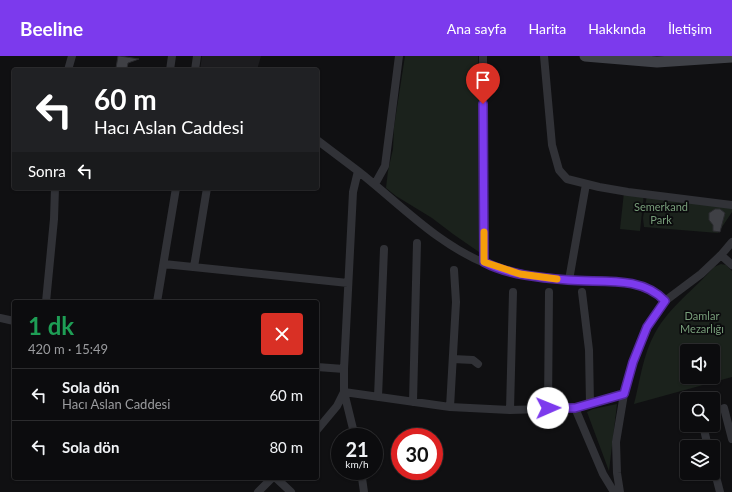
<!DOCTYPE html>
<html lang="tr">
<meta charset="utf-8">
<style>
body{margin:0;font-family:Lato,sans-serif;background:#151517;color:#f1f3f6;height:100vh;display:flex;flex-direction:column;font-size:15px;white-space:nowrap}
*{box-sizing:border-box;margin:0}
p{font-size:13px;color:#9a9b9e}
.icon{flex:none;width:22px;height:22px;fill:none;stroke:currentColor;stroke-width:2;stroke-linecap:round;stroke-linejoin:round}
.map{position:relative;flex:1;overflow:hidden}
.drawer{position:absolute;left:12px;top:244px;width:307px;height:180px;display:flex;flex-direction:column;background:#0c0c0e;border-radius:4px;box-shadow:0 1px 3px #0004,0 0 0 1px #2c2c2e}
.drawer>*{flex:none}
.top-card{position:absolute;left:12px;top:12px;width:307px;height:122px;border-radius:4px;box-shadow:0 1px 3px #0004,0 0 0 1px #2c2c2e;background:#202124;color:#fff;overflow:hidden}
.fabs{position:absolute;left:680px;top:288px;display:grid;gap:8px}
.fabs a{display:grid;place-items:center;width:40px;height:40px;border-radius:4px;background:#0c0c0e;box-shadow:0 1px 3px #0004,0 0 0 1px #2c2c2e;font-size:20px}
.speed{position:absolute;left:331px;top:372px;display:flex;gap:8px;font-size:20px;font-weight:700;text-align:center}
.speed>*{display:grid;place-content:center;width:52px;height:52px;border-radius:50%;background:#0c0c0e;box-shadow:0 1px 3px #0004,0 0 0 1px #2c2c2e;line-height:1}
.speed small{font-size:10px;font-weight:400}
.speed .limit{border:6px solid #d22;background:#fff;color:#111}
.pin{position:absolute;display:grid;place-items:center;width:34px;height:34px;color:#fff;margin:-41px -17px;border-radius:50% 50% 50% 0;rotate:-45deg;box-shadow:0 0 4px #0007}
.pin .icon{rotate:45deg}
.me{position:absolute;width:44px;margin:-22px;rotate:89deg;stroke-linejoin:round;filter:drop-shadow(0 0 3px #0008)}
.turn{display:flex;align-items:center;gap:14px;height:84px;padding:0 16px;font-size:18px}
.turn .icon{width:52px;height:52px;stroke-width:2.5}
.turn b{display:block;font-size:28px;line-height:34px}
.then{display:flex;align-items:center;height:38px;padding:0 16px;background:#0003;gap:8px;font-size:15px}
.round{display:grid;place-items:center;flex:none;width:42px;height:42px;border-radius:4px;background:#151517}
.summary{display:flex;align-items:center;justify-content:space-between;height:68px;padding:0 16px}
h1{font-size:24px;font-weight:700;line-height:30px;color:#1e9e55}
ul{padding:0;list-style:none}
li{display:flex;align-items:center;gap:12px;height:52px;padding:0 16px;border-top:1px solid #2c2c2e}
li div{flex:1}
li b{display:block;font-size:15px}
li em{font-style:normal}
header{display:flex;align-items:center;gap:24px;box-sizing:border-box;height:56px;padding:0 20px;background:#7c3aed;color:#fff}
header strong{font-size:19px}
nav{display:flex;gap:22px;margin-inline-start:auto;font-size:14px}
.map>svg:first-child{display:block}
</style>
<header>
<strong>Beeline</strong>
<nav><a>Ana sayfa</a><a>Harita</a><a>Hakkında</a><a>İletişim</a></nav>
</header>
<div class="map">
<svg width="732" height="436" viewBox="0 0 732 436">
<rect width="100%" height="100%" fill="#101012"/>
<path fill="#1c1c1f" d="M202,0H261L257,14H200Z"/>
<path fill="#1b221c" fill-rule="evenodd" d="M405,0H478L480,72L479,196L453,178L432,162L396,140L386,132L388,115L393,93L394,71Z
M624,136L644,138L640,175L620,173Z
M647,139L732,150V156L718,177L644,171L643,162Z
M721,208L726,209L732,215V321L634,348C640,325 643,298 655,277C669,251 695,233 714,211ZM687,295H713V321H687Z
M617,348L609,415L587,356L593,353Z"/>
<path fill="#3f4045" stroke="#2a2a2e" d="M118,0H120L139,3L128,7L127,12H116Z
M715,153H720L725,157L720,176L713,175V169L709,164V157Z"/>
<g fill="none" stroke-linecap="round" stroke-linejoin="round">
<path stroke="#313237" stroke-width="8" d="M483,0L484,206
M544,0L552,89L559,114L567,123L599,131L628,136L732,149
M68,14L72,0
M170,14L172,0
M195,14L197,0
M317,84L358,115L353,136L344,313V336L450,351L510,354L575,352L624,338
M358,115C400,148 438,189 489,209C509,216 530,220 551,222C585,227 640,218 665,245
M375,128L385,110L399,0
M721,199L732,209
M164,208L348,227
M194,211L207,132
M569,224L586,128
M582,236L589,294L590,348
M46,246L54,163L55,132
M157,246L176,132
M0,262L14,265
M453,303L473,304L478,308
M317,311L344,313
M344,336L355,381
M695,339L696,343
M378,341L384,193
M413,346L417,187
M450,351L456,246L454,214
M575,352L603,418L614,436
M724,352L732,383
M548,353L549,236
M510,354L513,236
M703,369L708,391
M317,374L337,350L344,336
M713,409L720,436
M361,415L364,436
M276,422L291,436
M258,436L272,422
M620,436L617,417L616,386L624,338L633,306L647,271L665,245L701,218L721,199L732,186"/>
<path stroke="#3f4147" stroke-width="11" d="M585,0L657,6L732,1"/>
</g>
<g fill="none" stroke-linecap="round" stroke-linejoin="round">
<defs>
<path id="route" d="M483,48L484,206C508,219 542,222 568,224C600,227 641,219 665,245L647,271L633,306L624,338L575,352H548"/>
</defs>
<use href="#route" stroke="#51269a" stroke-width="10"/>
<use href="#route" stroke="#7c3aed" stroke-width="7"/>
<path stroke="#f59e0b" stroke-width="7" d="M484,176V206L520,218L557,223"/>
</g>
<g text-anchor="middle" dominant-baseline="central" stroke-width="3.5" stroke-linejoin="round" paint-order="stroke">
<g font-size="11" fill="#789e7a" stroke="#0b0b0d">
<text x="661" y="150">Semerkand<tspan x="661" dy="13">Park</tspan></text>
<text x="702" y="259">Damlar<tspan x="702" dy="13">Mezarlığı</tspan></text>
</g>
</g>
</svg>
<div class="fabs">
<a><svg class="icon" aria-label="sound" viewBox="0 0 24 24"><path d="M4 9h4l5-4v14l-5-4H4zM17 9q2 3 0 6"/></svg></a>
<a><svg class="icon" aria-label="search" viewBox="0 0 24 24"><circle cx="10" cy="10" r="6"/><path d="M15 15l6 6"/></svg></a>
<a><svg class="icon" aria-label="layers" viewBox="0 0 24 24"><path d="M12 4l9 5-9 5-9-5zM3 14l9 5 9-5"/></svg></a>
</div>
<div class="speed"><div>21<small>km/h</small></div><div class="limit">30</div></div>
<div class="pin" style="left:483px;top:48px;background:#d93025"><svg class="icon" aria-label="arrive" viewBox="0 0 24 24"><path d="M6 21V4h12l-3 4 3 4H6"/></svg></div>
<svg class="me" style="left:548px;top:352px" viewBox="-20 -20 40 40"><circle r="19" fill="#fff"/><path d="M0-13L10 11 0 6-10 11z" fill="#7c3aed"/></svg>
<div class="top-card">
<div class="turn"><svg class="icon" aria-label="left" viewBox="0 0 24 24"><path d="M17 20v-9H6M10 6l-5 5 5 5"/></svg><div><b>60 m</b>Hacı Aslan Caddesi</div></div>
<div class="then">Sonra<svg class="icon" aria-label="left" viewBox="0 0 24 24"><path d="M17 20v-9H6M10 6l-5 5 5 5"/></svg></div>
</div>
<section class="drawer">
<div class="summary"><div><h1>1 dk</h1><p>420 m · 15:49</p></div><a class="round" style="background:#d93025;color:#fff"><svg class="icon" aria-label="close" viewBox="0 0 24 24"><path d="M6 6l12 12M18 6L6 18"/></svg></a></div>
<ul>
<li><svg class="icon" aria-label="left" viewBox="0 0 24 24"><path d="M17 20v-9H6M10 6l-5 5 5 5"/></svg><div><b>Sola dön</b><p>Hacı Aslan Caddesi</p></div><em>60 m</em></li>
<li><svg class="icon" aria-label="left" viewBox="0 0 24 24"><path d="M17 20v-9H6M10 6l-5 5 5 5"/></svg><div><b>Sola dön</b></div><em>80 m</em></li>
</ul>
</section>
</div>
